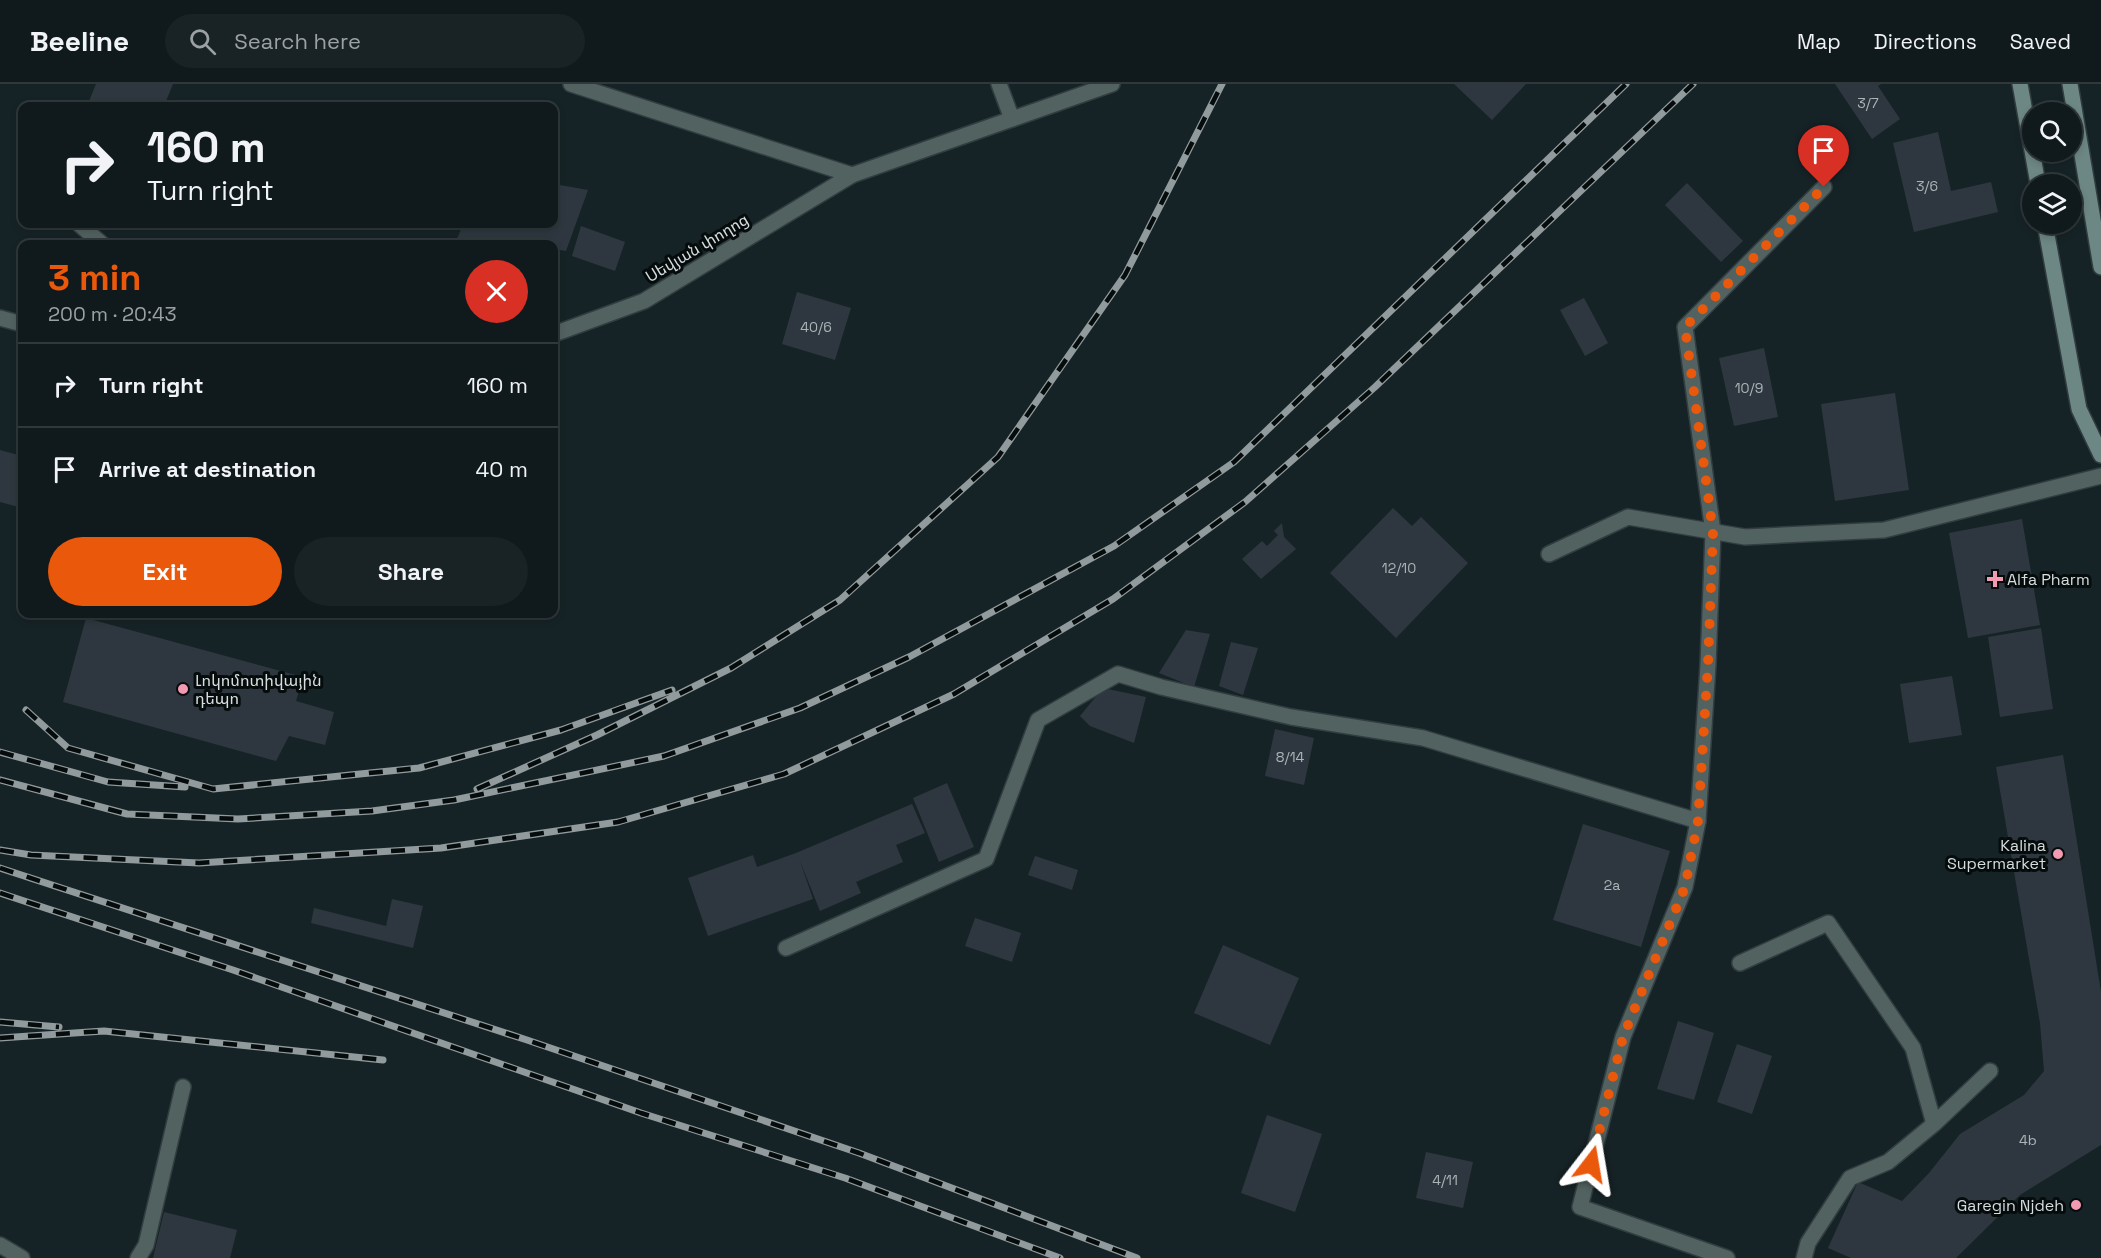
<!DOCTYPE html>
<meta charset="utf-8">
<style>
body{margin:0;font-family:"Space Grotesk","Noto Sans Armenian",sans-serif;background:#192325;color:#f1f3f6;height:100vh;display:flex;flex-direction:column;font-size:22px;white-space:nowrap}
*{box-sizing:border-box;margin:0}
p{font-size:20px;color:#9ca1a3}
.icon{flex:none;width:33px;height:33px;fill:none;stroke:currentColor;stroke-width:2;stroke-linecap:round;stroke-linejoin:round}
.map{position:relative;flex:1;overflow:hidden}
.drawer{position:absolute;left:18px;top:156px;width:540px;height:378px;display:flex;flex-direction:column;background:#101a1c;border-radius:12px;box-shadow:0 3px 9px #0003,0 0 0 2px #30383b}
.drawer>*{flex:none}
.top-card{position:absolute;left:18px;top:18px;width:540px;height:126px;border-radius:12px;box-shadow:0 3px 9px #0003,0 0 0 2px #30383b;background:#101a1c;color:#f1f3f6;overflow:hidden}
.controls{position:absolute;left:2022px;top:18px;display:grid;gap:12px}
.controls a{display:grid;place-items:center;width:60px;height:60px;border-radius:50%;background:#101a1c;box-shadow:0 3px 9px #0003,0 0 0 2px #30383b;font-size:30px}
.pin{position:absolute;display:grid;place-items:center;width:51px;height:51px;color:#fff;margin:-62px -26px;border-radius:50% 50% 50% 0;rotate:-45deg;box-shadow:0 0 6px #0007}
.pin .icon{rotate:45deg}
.me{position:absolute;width:66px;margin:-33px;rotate:14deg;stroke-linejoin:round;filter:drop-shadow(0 0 4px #0008)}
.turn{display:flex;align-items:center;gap:21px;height:126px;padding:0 30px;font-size:27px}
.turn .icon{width:78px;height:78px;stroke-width:2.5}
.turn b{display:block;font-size:42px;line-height:51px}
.round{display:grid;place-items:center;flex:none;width:63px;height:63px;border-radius:32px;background:#192325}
.summary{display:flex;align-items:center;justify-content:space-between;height:102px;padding:0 30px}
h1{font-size:36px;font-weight:700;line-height:45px;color:#ea580c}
.primary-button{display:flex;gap:12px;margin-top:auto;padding:12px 30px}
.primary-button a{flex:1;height:69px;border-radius:36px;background:#ea580c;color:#fff;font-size:24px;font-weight:700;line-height:69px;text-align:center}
.primary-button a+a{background:#192325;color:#f1f3f6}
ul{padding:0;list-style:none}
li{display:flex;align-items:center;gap:18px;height:84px;padding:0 30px;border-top:2px solid #30383b}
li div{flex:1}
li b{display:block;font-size:22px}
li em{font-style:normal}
header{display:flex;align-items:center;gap:36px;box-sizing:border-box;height:84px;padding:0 30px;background:#101a1c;border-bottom:2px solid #30383b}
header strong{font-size:28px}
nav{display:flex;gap:33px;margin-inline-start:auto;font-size:21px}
.search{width:420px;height:54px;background:#192325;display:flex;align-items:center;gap:15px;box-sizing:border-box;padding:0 21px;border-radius:33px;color:#9ca1a3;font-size:22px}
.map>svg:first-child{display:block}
</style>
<header>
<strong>Beeline</strong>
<div class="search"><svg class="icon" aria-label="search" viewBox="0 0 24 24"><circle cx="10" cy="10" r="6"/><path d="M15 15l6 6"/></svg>Search here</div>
<nav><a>Map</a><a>Directions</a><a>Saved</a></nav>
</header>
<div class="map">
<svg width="2101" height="1174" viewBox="0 0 2101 1174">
<rect width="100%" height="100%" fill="#162326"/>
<path fill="#2e373f" d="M96,0H173L164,22H87Z
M1454,0H1526L1492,36Z
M1835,0H1881L1878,2L1900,35L1872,55Z
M1938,48L1951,107L1991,98L1998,128L1914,148L1893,59Z
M1687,99L1743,157L1721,178L1665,121Z
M554,100L588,106L566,167L554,165V160H455L463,140H554Z
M581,142L625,158L615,187L572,172Z
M797,208L851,224L835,276L782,260Z
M1584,214L1608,259L1585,272L1560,226Z
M1764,264L1778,333L1734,342L1719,274Z
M1895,309L1909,406L1835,417L1821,320Z
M0,366L22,372V424L0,418Z
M1393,424L1412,442L1421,433L1468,479L1396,554L1330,489Z
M2022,435L2040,541L1968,554L1949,449Z
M1282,439L1284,453L1296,465L1261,495L1242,475L1262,457L1267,462L1278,451L1274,447Z
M86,534L303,593L296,617L334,628L325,661L289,652L276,677L63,618Z
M2041,544L2053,625L2000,633L1988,553Z
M1186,546L1210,550L1194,603L1159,589Z
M1231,558L1258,564L1243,611L1219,602Z
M1952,592L1962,651L1909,659L1900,600Z
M1103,604L1146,613L1134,659L1090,642L1080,632Z
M1275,645L1314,654L1304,701L1265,692Z
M2063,671L2101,908V1061L2020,1111L1956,1174H1851L1828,1164L1858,1098L1902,1117L1929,1089L1960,1050L2024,1011L2044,987L2040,939L1996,683Z
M947,699L974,763L939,778L913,714Z
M912,720L925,749L896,761L903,778L856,798L861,809L820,827L800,777L813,815L708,852L688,794L753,771L757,783L796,769Z
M1583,740L1670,767L1641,863L1553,836Z
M1035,772L1078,786L1072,806L1028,791Z
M392,815L423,822L413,864L311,839L314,824L386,842Z
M975,834L1021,849L1012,878L965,862Z
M1223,861L1299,894L1270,961L1194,929Z
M1678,937L1714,949L1694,1016L1657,1005Z
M1737,960L1772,972L1752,1030L1717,1018Z
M1267,1031L1322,1050L1295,1128L1241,1109Z
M1426,1068L1473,1078L1463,1124L1416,1114Z
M164,1128L237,1146L230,1174H153Z"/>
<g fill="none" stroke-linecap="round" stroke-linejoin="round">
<defs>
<path id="service" d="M999,0L1012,35
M79,140L102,160
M1549,470L1628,433L1745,453L1884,446L2101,392
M786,864L986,775L1038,636L1118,590L1161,603L1291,633L1423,654L1698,737
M1740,879L1828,839L1913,964L1934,1040
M0,1161L22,1174
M138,1174L146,1161L183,1003
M1804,1174L1808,1159L1850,1094L1888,1078L1934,1040L1990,987"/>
<path id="minor" d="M0,234L22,240
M554,250L644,217L852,91
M1727,1174L1580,1123L1623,953L1685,803L1698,737L1708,581L1713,448L1685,243L1824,103"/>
<path id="tertiary" d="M571,0L852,91L1112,0"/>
<path id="secondary" d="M2020,0L2038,100
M2070,0L2101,183
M2045,140L2079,325L2101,371"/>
</defs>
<use href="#service" stroke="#313d40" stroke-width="18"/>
<use href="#minor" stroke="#313d40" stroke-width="18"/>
<use href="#tertiary" stroke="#313d40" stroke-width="18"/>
<use href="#secondary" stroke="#313d40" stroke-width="18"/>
<use href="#service" stroke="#526260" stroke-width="15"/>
<use href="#minor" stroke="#526260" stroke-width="15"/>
<use href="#tertiary" stroke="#526260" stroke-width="15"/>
<use href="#secondary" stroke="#6d8784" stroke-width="15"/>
<defs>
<path id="rail" d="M26,626L68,664L213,705L419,684L561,646L672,606
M0,668L108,698L185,703
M0,696L127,730L238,735L372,727L454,716L664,672L800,624L909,573L1114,462L1234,378L1626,0
M477,705L597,651L731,584L840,516L998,373L1125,191L1222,0
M0,766L31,771L199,779L441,764L618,738L784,690L954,610L1113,515L1245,418L1375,303L1693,0
M0,784L527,956L859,1069L1137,1174
M0,809L233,886L641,1029L845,1094L1060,1174
M0,938L59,943
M0,954L104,947L383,976"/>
</defs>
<use href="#rail" stroke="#919b9d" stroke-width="7"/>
<use href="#rail" stroke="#060b0c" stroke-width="4.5" stroke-dasharray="14" stroke-linecap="butt"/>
</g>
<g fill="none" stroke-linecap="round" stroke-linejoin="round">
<path stroke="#ea580c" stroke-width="10" stroke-dasharray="0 18" d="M1591,1080L1623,953L1685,803L1698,737L1708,581L1713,448L1685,243L1824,103"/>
</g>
<g fill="#f19ab1" stroke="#060b0c" stroke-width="2">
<path d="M1992 486h6v6h6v6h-6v6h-6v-6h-6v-6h6z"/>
<circle cx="183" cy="605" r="6"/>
<circle cx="2058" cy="770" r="6"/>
<circle cx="2076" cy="1121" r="6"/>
</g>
<g text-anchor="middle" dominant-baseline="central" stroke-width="6" stroke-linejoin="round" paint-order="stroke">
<g font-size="14" fill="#abb4b7">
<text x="1868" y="19">3/7</text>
<text x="1927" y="102">3/6</text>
<text x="816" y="243">40/6</text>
<text x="1749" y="304">10/9</text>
<text x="1399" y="484">12/10</text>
<text x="1290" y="673">8/14</text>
<text x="1612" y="801">2a</text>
<text x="2028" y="1056">4b</text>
<text x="1445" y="1096">4/11</text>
</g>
<g font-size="16" fill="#d5dddf" stroke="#060b0c">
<text transform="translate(697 164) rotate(-31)">Սեվյան փողոց</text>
</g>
<g font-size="16" fill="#d5dddf" stroke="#060b0c" text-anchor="start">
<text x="2007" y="495">Alfa Pharm</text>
<text x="195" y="596">Լոկոմոտիվային<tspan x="195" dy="18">դեպո</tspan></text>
<text x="2046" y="761" text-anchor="end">Kalina<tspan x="2046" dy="18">Supermarket</tspan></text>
<text x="2064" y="1121" text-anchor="end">Garegin Njdeh</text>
</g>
</g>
</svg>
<div class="controls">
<a><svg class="icon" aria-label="search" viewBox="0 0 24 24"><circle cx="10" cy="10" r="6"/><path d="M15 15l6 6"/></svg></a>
<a><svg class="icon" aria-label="layers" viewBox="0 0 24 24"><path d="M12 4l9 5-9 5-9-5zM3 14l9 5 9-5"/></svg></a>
</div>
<div class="pin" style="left:1824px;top:103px;background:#d93025"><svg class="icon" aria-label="arrive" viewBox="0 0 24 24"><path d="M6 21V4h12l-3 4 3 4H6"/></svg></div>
<svg class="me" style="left:1591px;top:1080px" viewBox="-20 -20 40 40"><path d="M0-17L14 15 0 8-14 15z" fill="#ea580c" stroke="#fff" stroke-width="4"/></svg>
<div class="top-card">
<div class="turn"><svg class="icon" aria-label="right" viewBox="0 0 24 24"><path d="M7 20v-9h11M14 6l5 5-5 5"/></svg><div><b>160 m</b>Turn right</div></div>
</div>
<section class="drawer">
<div class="summary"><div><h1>3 min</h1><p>200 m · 20:43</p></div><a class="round" style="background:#d93025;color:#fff"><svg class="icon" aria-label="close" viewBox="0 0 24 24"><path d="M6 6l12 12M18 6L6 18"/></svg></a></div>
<ul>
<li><svg class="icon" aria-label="right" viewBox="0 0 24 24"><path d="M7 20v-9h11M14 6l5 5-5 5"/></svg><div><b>Turn right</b></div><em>160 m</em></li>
<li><svg class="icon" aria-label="arrive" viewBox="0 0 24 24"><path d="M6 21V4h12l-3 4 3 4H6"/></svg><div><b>Arrive at destination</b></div><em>40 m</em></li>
</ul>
<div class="primary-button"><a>Exit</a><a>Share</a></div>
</section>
</div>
